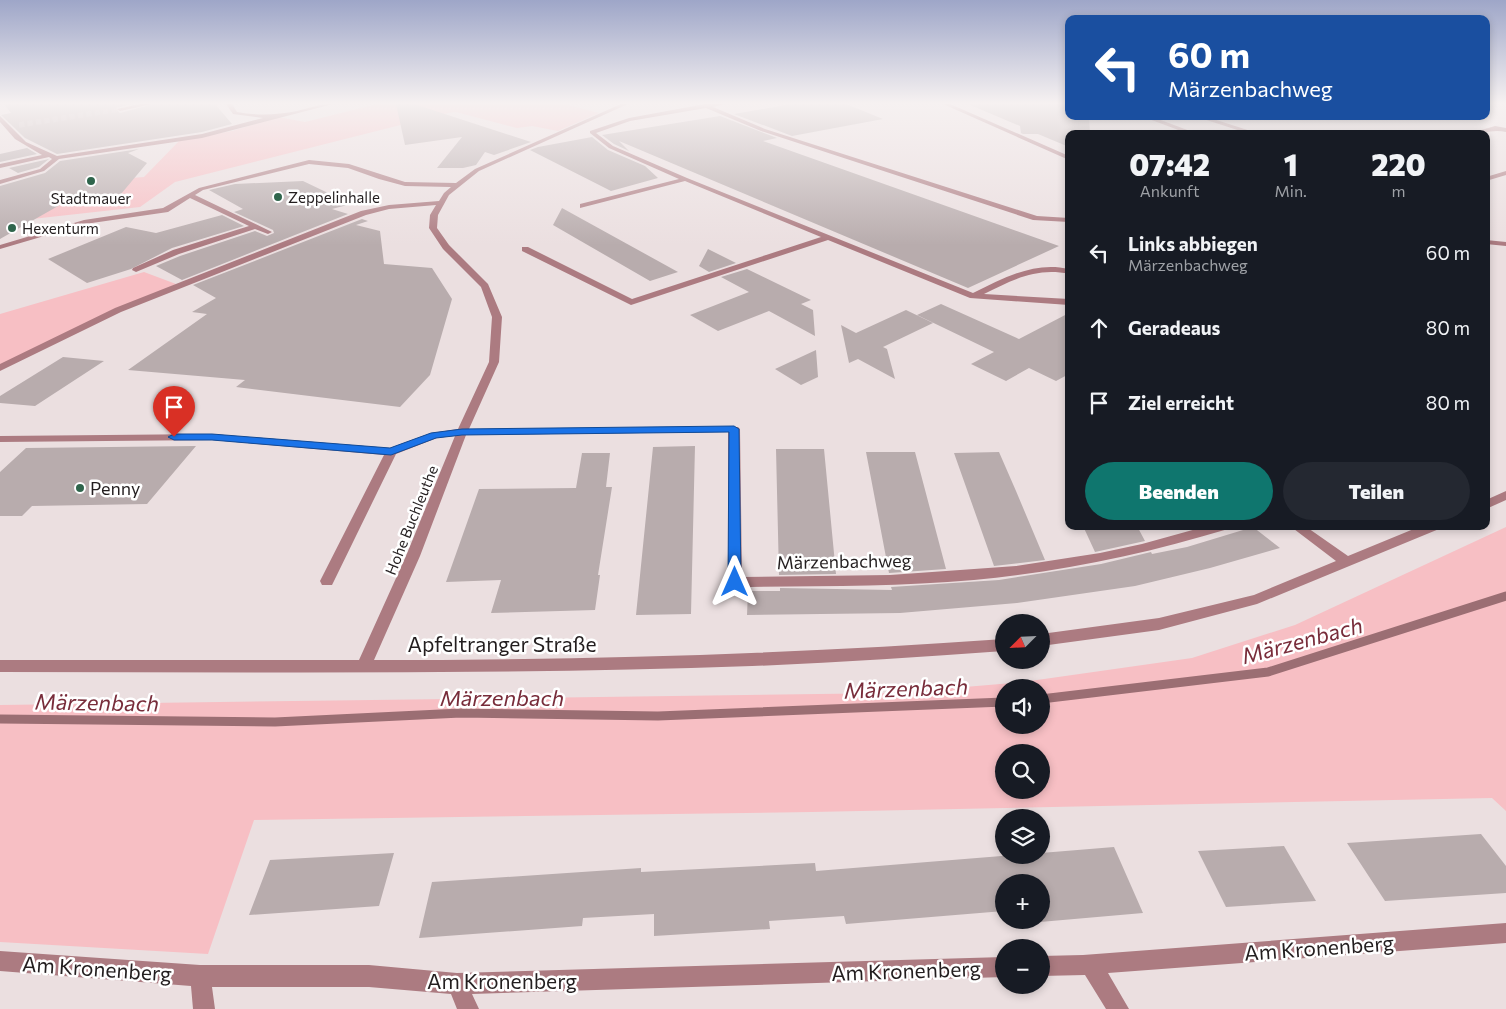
<!DOCTYPE html>
<html lang="de">
<meta charset="utf-8">
<style>
body{margin:0;font-family:Commissioner,sans-serif;background:#242831;color:#f1f3f6;height:100vh;display:flex;flex-direction:column;font-size:19px;white-space:nowrap}
*{box-sizing:border-box;margin:0}
p{font-size:16px;color:#9ea1a6}
.icon{flex:none;width:28px;height:28px;fill:none;stroke:currentColor;stroke-width:2;stroke-linecap:round;stroke-linejoin:round}
.map{position:relative;flex:1;overflow:hidden}
.sheet{position:absolute;left:1065px;top:130px;width:425px;height:400px;display:flex;flex-direction:column;background:#171b24;border-radius:10px;box-shadow:0 2px 8px #0003}
.sheet>*{flex:none}
.banner{position:absolute;left:1065px;top:15px;width:425px;height:105px;border-radius:10px;box-shadow:0 2px 8px #0003;background:#1a4fa0;color:#fff;overflow:hidden}
.needle{width:32px;rotate:246deg}
.controls{position:absolute;left:995px;top:614px;display:grid;gap:10px}
.controls a{display:grid;place-items:center;width:55px;height:55px;border-radius:50%;background:#171b24;box-shadow:0 2px 8px #0003;font-size:25px}
.pin{position:absolute;display:grid;place-items:center;width:42px;height:42px;color:#fff;margin:-51px -21px;border-radius:50% 50% 50% 0;rotate:-45deg;box-shadow:0 0 5px #0007}
.pin .icon{rotate:45deg}
.me{position:absolute;width:55px;margin:-28px;rotate:0deg;stroke-linejoin:round;filter:drop-shadow(0 0 4px #0008)}
.turn{display:flex;align-items:center;gap:18px;height:105px;padding:0 20px;font-size:22px}
.turn .icon{width:65px;height:65px;stroke-width:2.5}
.turn b{display:block;font-size:35px;line-height:42px}
.eta{display:flex;justify-content:space-evenly;align-items:center;height:85px;text-align:center}
.eta b{font-size:30px;font-weight:800;line-height:35px}
.primary-button{display:flex;gap:10px;margin-top:auto;padding:10px 20px}
.primary-button a{flex:1;height:58px;border-radius:30px;background:#0f766e;color:#fff;font-size:20px;font-weight:800;line-height:58px;text-align:center}
.primary-button a+a{background:#242831;color:#f1f3f6}
ul{padding:0;list-style:none}
li{display:flex;align-items:center;gap:15px;height:75px;padding:0 20px}
li div{flex:1}
li b{display:block;font-size:19px}
li em{font-style:normal}
.map>svg:first-child{display:block}
</style>
<div class="map">
<svg width="1506" height="1009" viewBox="0 0 1506 1009">
<rect width="100%" height="100%" fill="#ebdfe0"/>
<path fill="#f7bfc4" fill-rule="evenodd" d="M377,104H565L599,113L558,131L532,126L517,128L456,112L448,113L175,182L140,207L32,219L73,193L107,180L144,177L180,140L232,131L278,117L305,122Z
M144,272L176,284L0,366V314Z
M1506,527V811L1492,798L812,812L254,820L208,954L0,942V705L894,693L1023,682L1192,658L1295,625ZM1004,688H1041V725H1004ZM1004,752H1041V790H1004Z"/>
<g fill="none" stroke-linecap="round" stroke-linejoin="round">
<path stroke="#9b6e73" stroke-width="9" d="M1041,699L1268,672L1506,596
M0,719L275,722L461,713L658,716L1004,702"/>
</g>
<path fill="#b8acad" d="M4,104H132L115,108L120,113L154,104H215L232,124L202,132L57,154L25,138L1,115L11,113Z
M396,104H414L531,142L494,155L485,152L476,165L463,168H437L462,137L405,145Z
M792,104H846L883,119L792,136L734,114Z
M968,104H1069V116H1089L1090,134H1069V147L1038,134H1023L1021,133L1020,126Z
M720,116L777,138L763,141L1059,246L968,288L619,141L629,151L614,144L602,135Z
M592,137L608,150L645,166L658,178L611,191L530,150L538,147Z
M27,148L37,154L0,162V154Z
M139,149L128,153L147,163L121,194L74,197L0,239V186L45,173L60,161Z
M49,159L39,167L18,173L9,168Z
M303,181L351,204L332,209L348,214L182,280L156,266L180,256L255,231L267,236L274,233L273,230L234,212L243,209L209,190L235,184Z
M562,208L678,272L650,281L553,225Z
M222,215L244,226L172,248L131,269L87,283L48,259L126,227L156,233Z
M362,219L368,221L356,225L380,231L384,264L432,268L452,299L430,375L400,407L236,387L245,380L128,370L207,314L192,312L216,298L193,285Z
M708,249L736,263L709,272L699,266Z
M747,269L811,300L801,304L813,310L815,336L769,311L718,331L690,315L749,292L721,277Z
M941,304L1019,339L1069,313V374L1056,381L1029,368L1006,381L971,364L994,352L917,315Z
M906,310L933,323L883,347L887,349L895,379L858,359L849,363L841,325L856,333Z
M816,350L818,377L801,385L775,369Z
M63,357L104,361L35,406L0,403V396Z
M196,446L147,504L32,506L22,516H0V472L26,448Z
M695,446L691,614L636,615L653,447Z
M776,449H824L836,574L779,575Z
M866,452H915L946,569L889,573Z
M999,452L1016,491L1045,560L994,566L954,453Z
M582,453H610L606,487H612L598,575H600L595,610L491,613L501,580L446,582L479,489L576,488Z
M1083,526H1137L1145,541L1095,552Z
M1253,527L1280,548L1210,568L1135,586L1017,603L900,613L747,615L748,591H780V588L892,590L891,587L999,580L1101,564L1151,552L1152,554L1187,547Z
M1481,834L1506,866V893L1385,901L1347,843Z
M1284,846L1316,901L1226,907L1198,851Z
M1114,847L1143,913L1017,924L1015,920H1041V882H1004V911L846,924L844,916L769,921L770,929L654,936V914L583,918L582,926L419,938L432,882L641,868V872L815,863L816,871L1014,855H1041V853Z
M394,853L379,906L249,915L270,860Z"/>
<g fill="none" stroke-linecap="round" stroke-linejoin="round">
<path stroke="#c3b8b9" stroke-width="5.5" stroke-dasharray="5.5 3" stroke-linecap="butt" d="M19,125L120,109"/>
<path fill="#ac7b81" fill-rule="evenodd" d="M140,104H152L120,111L117,109Z
M226,104H232L237,112C257,116 277,115 297,111C309,108 320,104 333,104L202,138L59,159L44,171L0,184V180L40,169L52,159L49,157L0,168V164L42,155L15,139L0,122V116L26,142L57,156L202,134L263,118L233,114Z
M621,104H628L479,171L449,195L438,215L437,228L449,245L488,284L502,317L499,362L469,429L738,427L740,429L742,577L890,575L1016,566L1100,553L1142,544L1207,526H1229L1228,529C1145,554 1061,572 974,580C895,587 815,586 735,587L730,586L728,582V432L466,435L420,556L374,660C584,660 794,654 1004,639V651C920,657 836,663 752,666C501,675 251,672 0,672V660H359L406,556L455,436L437,438L396,454L334,581L332,585H322L320,581L384,455L212,440L0,442V436L212,434L390,448L431,433L458,429L489,362L492,317L481,287L443,249L429,228L430,215L436,205L389,209L366,215L121,312L0,371V364L115,308L361,211L389,205L439,201L444,193L451,187L405,186L379,179L348,168L309,164L203,190L195,195L272,232L268,234L255,229L179,254L136,272L132,270L133,268L173,250L249,226L190,198L168,212L85,224L0,249V245L84,220L163,208L199,188L309,160L349,164L405,182L456,183L475,169Z
M705,104H725L713,107L765,129L1037,216L1069,218V222L1033,220L761,131L706,108L630,121L596,133L613,146L687,178L973,293C1004,278 1034,261 1069,269V274C1037,267 1012,280 984,294L1069,299V305L970,298L828,240L631,305L522,251V247H528L632,299L821,237L685,181L580,208V204L679,179L609,148L590,133V131L629,118Z
M943,104H950L1069,156V160Z
M1141,116H1150L1198,134H1189Z
M1194,116H1204L1260,134H1250Z
M1495,126L1506,128V132C1493,129 1482,134 1468,134Z
M1506,171V175L1486,181V177Z
M1486,240L1506,242V246L1486,244Z
M1506,491V500L1486,509V500Z
M1290,526H1305L1348,556L1421,526H1440L1439,529L1257,604L1159,630L1041,646V634L1159,618L1254,595L1336,561Z
M1506,923V943L1108,973L1129,1009H1106L1085,975L1041,976V956L1083,955Z
M0,951L200,965H369L457,973L1004,957V977L472,994L479,1009H457L451,994L369,987H212L215,1009H193L191,986L0,971Z"/>
</g>
<linearGradient id="sky" x2="0" y2="1"><stop stop-color="#9ea6c8"/><stop offset="0.42" stop-color="#f6f1f1"/><stop offset="1" stop-color="#f6f1f1" stop-opacity="0"/></linearGradient>
<rect width="1506" height="245" fill="url(#sky)"/>
<path fill="#1a73e8" stroke="#114b97" d="M734,426L739,429L741,582L739,585H730L728,582L729,432L462,435L436,438L391,455L212,440H174L168,437L174,434H212L390,448L431,433L462,429Z"/>
<g fill="#2f654c" stroke="#fff" stroke-width="2">
<circle cx="91" cy="181" r="5"/>
<circle cx="278" cy="197" r="5"/>
<circle cx="12" cy="228" r="5"/>
<circle cx="80" cy="488" r="5"/>
</g>
<g text-anchor="middle" dominant-baseline="central" stroke-width="5" stroke-linejoin="round" paint-order="stroke">
<g font-size="15" fill="#231e1f" stroke="#fff" text-anchor="start">
<text x="288" y="197">Zeppelinhalle</text>
<text x="91" y="198" text-anchor="middle">Stadtmauer</text>
<text x="22" y="228">Hexenturm</text>
</g>
<g font-size="15" fill="#231e1f" stroke="#fff">
<text transform="translate(411 520) rotate(-68)">Hohe Buchleuthe</text>
</g>
<g font-size="18" fill="#231e1f" stroke="#fff" text-anchor="start">
<text x="90" y="488">Penny</text>
</g>
<g font-size="18" fill="#231e1f" stroke="#fff">
<text transform="translate(844 561) rotate(-1)">Märzenbachweg</text>
</g>
<g font-size="21" fill="#231e1f" stroke="#fff">
<text x="502" y="643">Apfeltranger Straße</text>
<text transform="translate(1319 947) rotate(-4)">Am Kronenberg</text>
<text transform="translate(97 968) rotate(4)">Am Kronenberg</text>
<text transform="translate(906 970) rotate(-2)">Am Kronenberg</text>
<text x="502" y="980">Am Kronenberg</text>
</g>
<g font-size="22" font-style="italic" fill="#782c3a" stroke="#fff">
<text transform="translate(1302 640) rotate(-15)">Märzenbach</text>
<text transform="translate(906 688) rotate(-2)">Märzenbach</text>
<text x="502" y="697">Märzenbach</text>
<text transform="translate(97 702) rotate(1)">Märzenbach</text>
</g>
</g>
</svg>
<div class="controls">
<a><svg class="needle" viewBox="-14 -14 28 28"><path d="M0-13l5 13h-10z" fill="#e53935"/><path d="M0 13l5-13h-10z" fill="#9ea1a6"/></svg></a>
<a><svg class="icon" aria-label="sound" viewBox="0 0 24 24"><path d="M4 9h4l5-4v14l-5-4H4zM17 9q2 3 0 6"/></svg></a>
<a><svg class="icon" aria-label="search" viewBox="0 0 24 24"><circle cx="10" cy="10" r="6"/><path d="M15 15l6 6"/></svg></a>
<a><svg class="icon" aria-label="layers" viewBox="0 0 24 24"><path d="M12 4l9 5-9 5-9-5zM3 14l9 5 9-5"/></svg></a>
<a>+</a>
<a>−</a>
</div>
<div class="pin" style="left:174px;top:437px;background:#d93025"><svg class="icon" aria-label="arrive" viewBox="0 0 24 24"><path d="M6 21V4h12l-3 4 3 4H6"/></svg></div>
<svg class="me" style="left:735px;top:582px" viewBox="-20 -20 40 40"><path d="M0-17L14 15 0 8-14 15z" fill="#1a73e8" stroke="#fff" stroke-width="4"/></svg>
<div class="banner">
<div class="turn"><svg class="icon" aria-label="left" viewBox="0 0 24 24"><path d="M17 20v-9H6M10 6l-5 5 5 5"/></svg><div><b>60 m</b>Märzenbachweg</div></div>
</div>
<section class="sheet">
<div class="eta">
<div><b>07:42</b><p>Ankunft</p></div>
<div><b>1</b><p>Min.</p></div>
<div><b>220</b><p>m</p></div>
</div>
<ul>
<li><svg class="icon" aria-label="left" viewBox="0 0 24 24"><path d="M17 20v-9H6M10 6l-5 5 5 5"/></svg><div><b>Links abbiegen</b><p>Märzenbachweg</p></div><em>60 m</em></li>
<li><svg class="icon" aria-label="ahead" viewBox="0 0 24 24"><path d="M12 20V5M6 11l6-6 6 6"/></svg><div><b>Geradeaus</b></div><em>80 m</em></li>
<li><svg class="icon" aria-label="arrive" viewBox="0 0 24 24"><path d="M6 21V4h12l-3 4 3 4H6"/></svg><div><b>Ziel erreicht</b></div><em>80 m</em></li>
</ul>
<div class="primary-button"><a>Beenden</a><a>Teilen</a></div>
</section>
</div>
